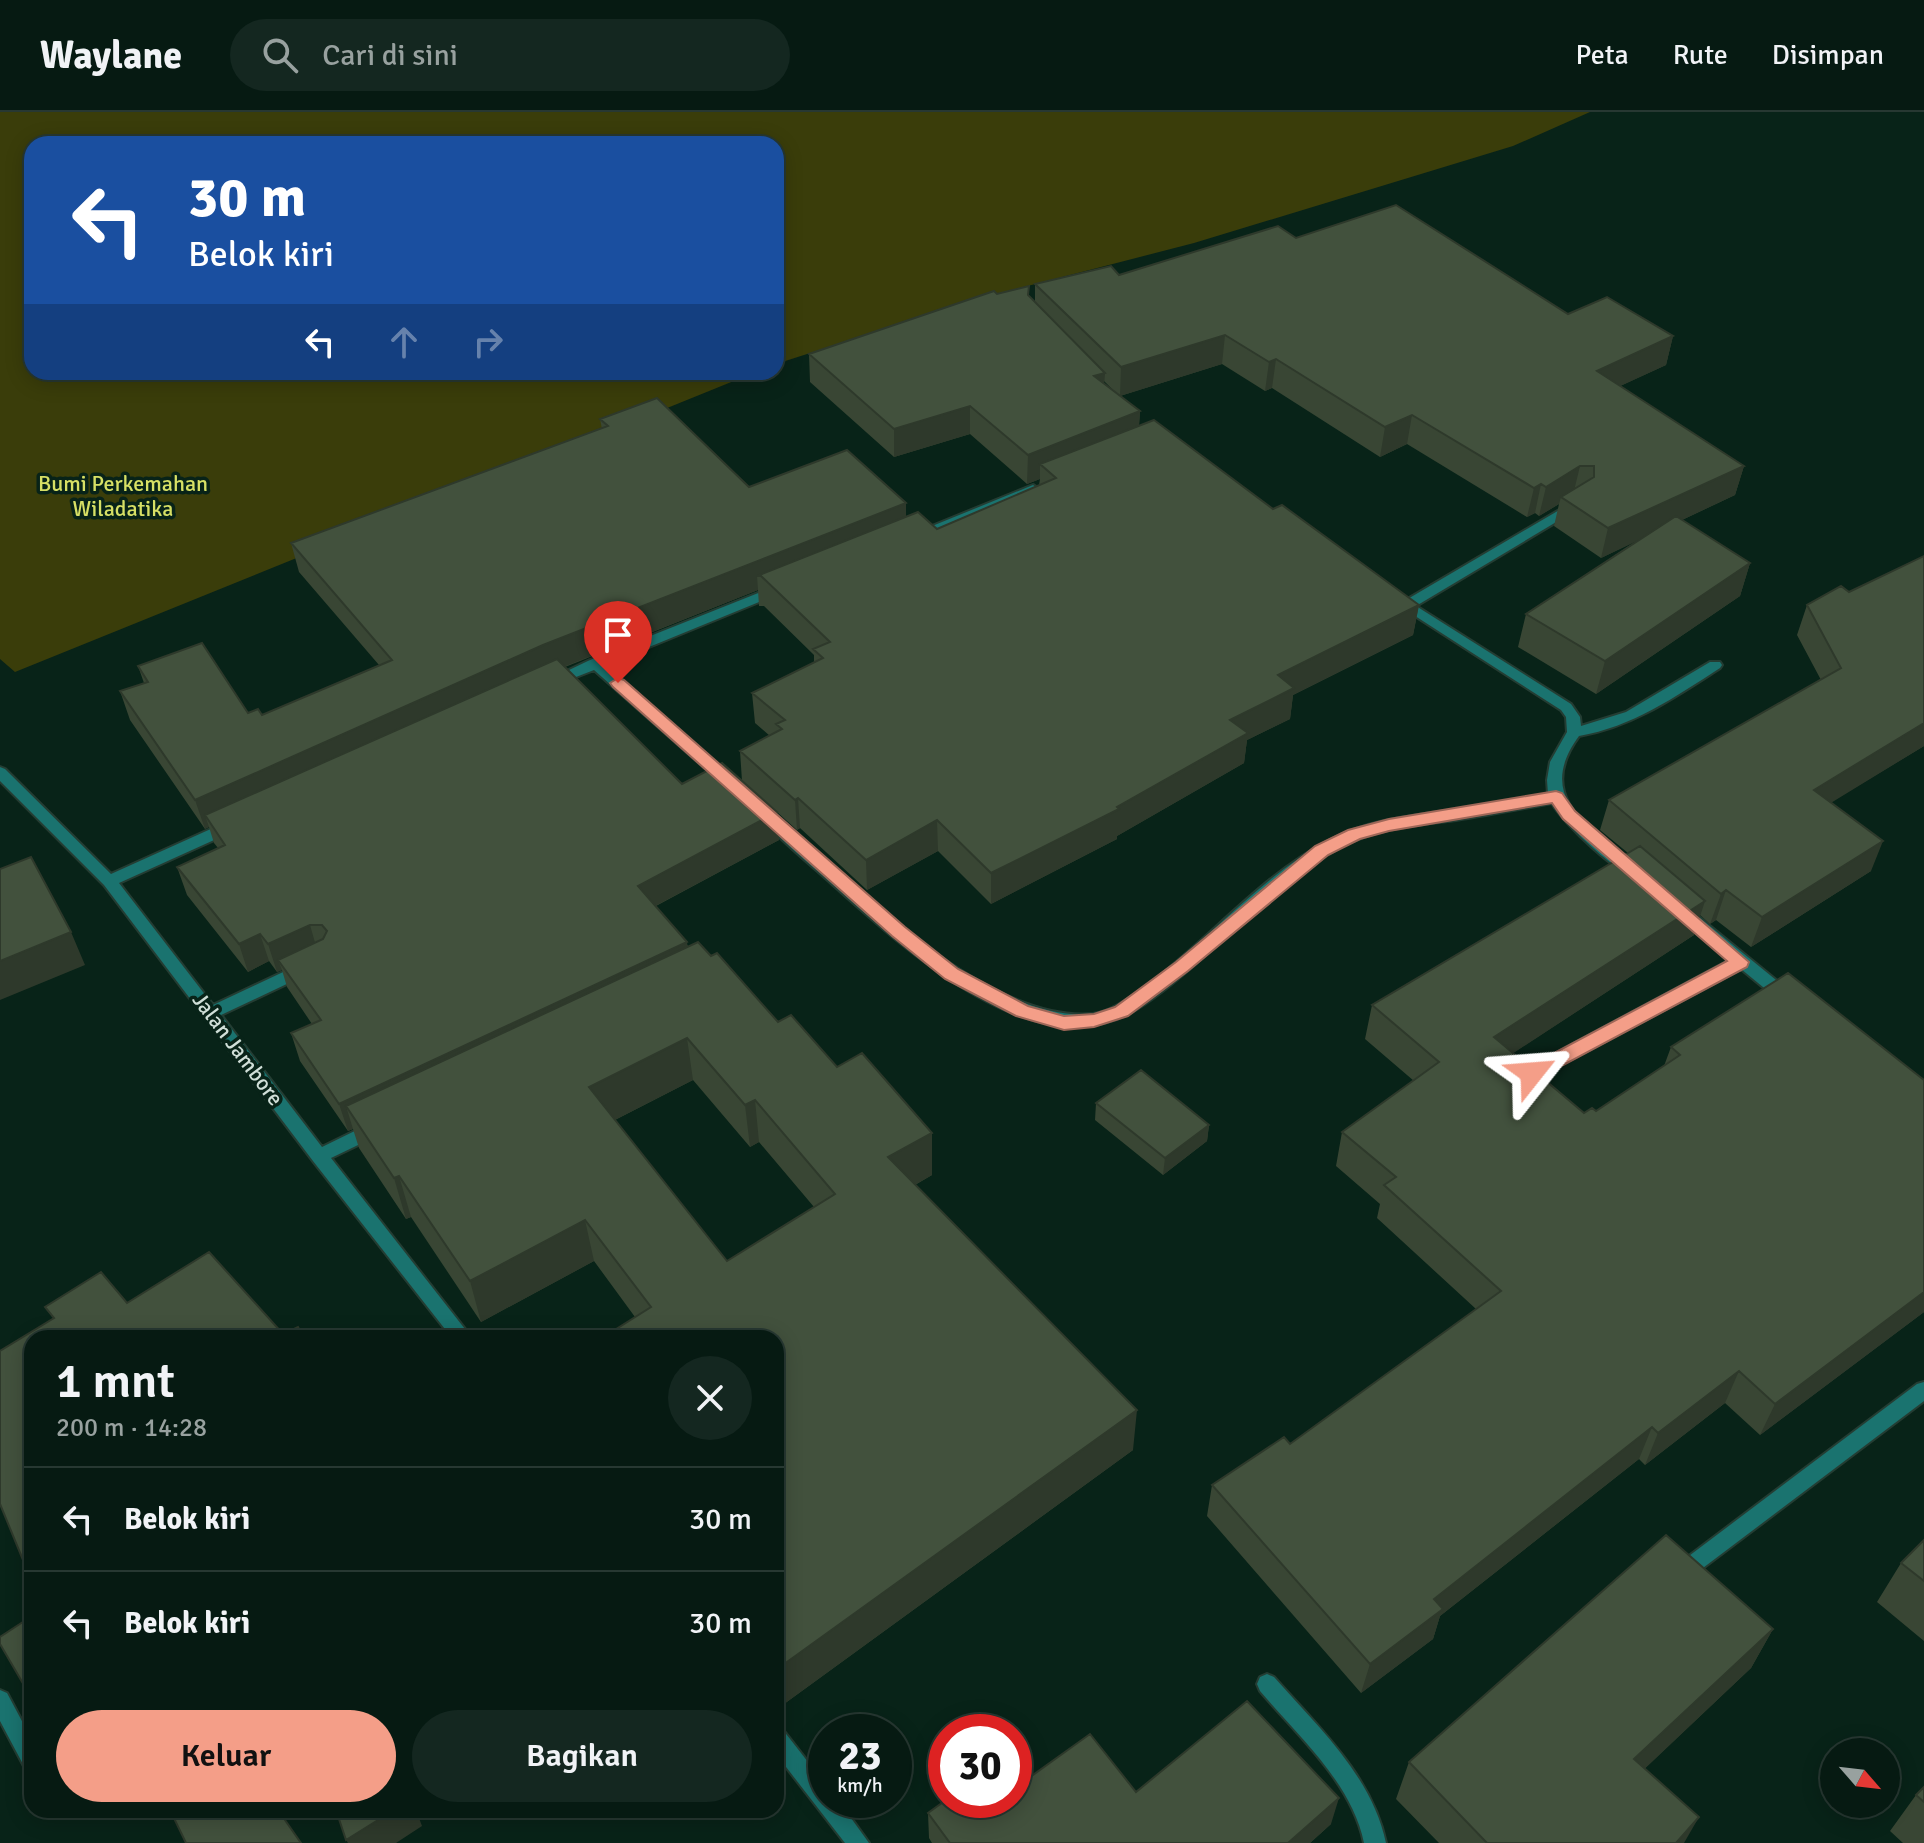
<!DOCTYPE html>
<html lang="id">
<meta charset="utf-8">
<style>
body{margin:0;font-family:Signika,sans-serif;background:#142720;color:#f1f3f6;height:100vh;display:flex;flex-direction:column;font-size:30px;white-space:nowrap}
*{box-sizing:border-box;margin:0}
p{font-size:26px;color:#98a19f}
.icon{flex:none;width:44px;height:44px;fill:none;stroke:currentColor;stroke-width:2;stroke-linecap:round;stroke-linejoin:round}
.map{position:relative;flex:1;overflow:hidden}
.drawer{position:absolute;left:24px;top:1218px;width:760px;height:488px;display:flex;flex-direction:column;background:#061a12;border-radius:24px;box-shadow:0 4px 20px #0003,0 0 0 2px #273832}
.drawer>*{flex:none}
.guide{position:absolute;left:24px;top:24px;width:760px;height:244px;border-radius:24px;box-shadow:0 4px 20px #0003,0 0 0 2px #273832;background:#1a4fa0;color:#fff;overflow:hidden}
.needle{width:52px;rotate:118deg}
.tools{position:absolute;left:1820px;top:1626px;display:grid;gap:16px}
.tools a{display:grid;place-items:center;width:80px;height:80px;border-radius:50%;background:#061a12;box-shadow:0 4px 20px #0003,0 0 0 2px #273832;font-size:40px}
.speed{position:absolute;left:808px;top:1602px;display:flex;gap:16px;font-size:40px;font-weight:700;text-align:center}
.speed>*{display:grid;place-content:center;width:104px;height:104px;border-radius:50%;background:#061a12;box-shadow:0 4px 20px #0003,0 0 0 2px #273832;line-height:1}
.speed small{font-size:20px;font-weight:400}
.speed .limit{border:12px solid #d22;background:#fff;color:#111}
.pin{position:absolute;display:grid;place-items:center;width:68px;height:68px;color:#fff;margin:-82px -34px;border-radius:50% 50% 50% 0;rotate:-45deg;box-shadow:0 0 8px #0007}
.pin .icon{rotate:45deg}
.me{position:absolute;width:88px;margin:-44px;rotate:62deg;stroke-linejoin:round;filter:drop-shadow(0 0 6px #0008)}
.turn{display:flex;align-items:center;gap:28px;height:168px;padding:0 32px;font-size:36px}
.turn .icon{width:104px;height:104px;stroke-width:2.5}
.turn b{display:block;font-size:56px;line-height:68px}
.lanes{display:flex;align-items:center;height:76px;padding:0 32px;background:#0003;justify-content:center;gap:40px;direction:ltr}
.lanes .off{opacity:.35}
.round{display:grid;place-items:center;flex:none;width:84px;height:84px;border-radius:42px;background:#142720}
.head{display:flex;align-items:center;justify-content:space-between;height:136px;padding:0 32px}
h1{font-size:48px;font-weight:600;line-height:60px}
.cta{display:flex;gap:16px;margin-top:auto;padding:16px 32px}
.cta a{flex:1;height:92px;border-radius:48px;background:#f49e88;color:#111;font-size:32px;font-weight:600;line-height:92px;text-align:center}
.cta a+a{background:#142720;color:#f1f3f6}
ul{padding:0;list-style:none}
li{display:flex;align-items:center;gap:24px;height:104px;padding:0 32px;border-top:2px solid #273832}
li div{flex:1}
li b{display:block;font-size:30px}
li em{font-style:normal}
header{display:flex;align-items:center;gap:48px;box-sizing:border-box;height:112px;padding:0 40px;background:#061a12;border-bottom:2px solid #273832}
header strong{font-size:38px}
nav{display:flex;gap:44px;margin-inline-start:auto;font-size:28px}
.search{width:560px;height:72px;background:#142720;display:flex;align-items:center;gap:20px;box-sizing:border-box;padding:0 28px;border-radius:44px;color:#98a19f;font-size:30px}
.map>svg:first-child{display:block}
</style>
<header>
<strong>Waylane</strong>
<div class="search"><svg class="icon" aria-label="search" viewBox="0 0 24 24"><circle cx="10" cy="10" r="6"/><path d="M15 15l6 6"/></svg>Cari di sini</div>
<nav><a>Peta</a><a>Rute</a><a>Disimpan</a></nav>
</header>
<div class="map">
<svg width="1924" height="1731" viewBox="0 0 1924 1731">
<rect width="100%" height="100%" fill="#082318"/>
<path fill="#3a3d0a" d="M0,0H1590L1513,34L1194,131L981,186L776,252V32H32V260H756L15,560L0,547Z"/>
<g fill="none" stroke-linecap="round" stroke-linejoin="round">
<defs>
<path id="minor" d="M1033,373L1039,377L1038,380L922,426L917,427L910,423Z
M1573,390L1578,391V397L1416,494L1571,592L1580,605L1581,614L1626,600L1710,550H1720L1722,553L1720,556C1675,585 1632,615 1579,624C1531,689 1596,720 1640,756L1643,760L1640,764C1621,768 1562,709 1552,691C1520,697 1488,703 1456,708C1416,713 1376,716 1339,736C1285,766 1239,813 1193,854C1173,871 1153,888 1130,901C1030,955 901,833 831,771C809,751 774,723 757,700L759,696H769C845,766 984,912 1093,902C1110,900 1127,888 1141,878C1206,832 1258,765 1330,728C1368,708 1411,704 1453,698C1485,694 1516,688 1548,682L1547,668L1550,650L1567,620L1566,605L1561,598L1395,491L1397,488H1406Z
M776,474L783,478L781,481L605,553L733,666L735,669L733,672H723L594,558L553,574L546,569L590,548Z
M0,655L5,657L111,762L224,711H234L237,715L234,719L119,771L213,893L298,853H310L312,857L310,861L221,903L322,1035L369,1012H381L383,1017L381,1022L331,1046L472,1226H452L313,1049L104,773L0,669Z
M1683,795L1689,797L1792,881L1794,885L1792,889H1780L1741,857L1538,965H1526L1524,961L1526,957L1730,848L1677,805L1675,801Z
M1924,1270V1289L1687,1468L1680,1471L1673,1468L1670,1462L1673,1456L1917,1272Z
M1267,1562L1274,1565C1318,1615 1372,1664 1386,1731H1364C1352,1671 1298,1624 1260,1579L1257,1572L1260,1565Z
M0,1578L7,1581L32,1628V1659L25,1656L0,1609Z
M776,1615L783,1618L826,1673V1688H838L869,1731H845L776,1642Z"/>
</defs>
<use href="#minor" stroke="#243d33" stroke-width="4"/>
<use href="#minor" fill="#1a736f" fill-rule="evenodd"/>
</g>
<path fill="#394634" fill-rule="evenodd" d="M1296,126L1568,202L1673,224L1666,253L1620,274L1744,354L1735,383L1682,408L1750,451L1740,484L1596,582L1518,535L1526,502L1638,428L1601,446L1554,414L1559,392L1539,404L1535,401L1527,405L1407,332L1380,345L1272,276L1265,279L1222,252L1120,284L1140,299L1139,314L1273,397L1419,493L1413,523L1293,583L1290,607L1247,628L1244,651L1117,724V727L991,792L938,739L867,778L800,716L797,718L777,700L779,728L656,794L688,834L711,844L778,910L837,955L932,1021V1063L915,1073L1133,1338L784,1592L776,1581V1226L635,1205L594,1149L481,1210L411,1105L406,1107L359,1036L353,1017L348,1019L300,949L291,921L312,912L287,875L282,858L277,860L269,849L248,860L187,783L177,755L218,736L214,731L209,715L205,717L130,608L120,579L144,571L138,554L248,601L262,603L379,553L299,460L291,431L602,317L600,307L749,375L906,405L937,417L1039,373L1040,367L1027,372L970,322L894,345L810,270L809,242L997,182L1028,184L1035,191V172L1119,163ZM1104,269L1117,282L1104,272ZM758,478L759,494H764L814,543V551L752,581L755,611L770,624L740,639L742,669L682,672L565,555ZM693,968L750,1035L759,1030L814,1095L727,1149L615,1008Z
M1924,444V634L1831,690L1871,759L1751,835L1716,808L1710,812L1700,803L1694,823L1513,941L1584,1001L1596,999L1664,954L1671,935L1924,968V1200L1760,1323L1725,1291L1645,1353L1639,1347L1440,1504L1433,1527L1361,1581L1207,1404L1212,1373L1290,1332L1476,1197L1377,1106L1380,1092L1336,1054L1342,1020L1414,969L1365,927L1372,893L1628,741L1600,718L1609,688L1821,568L1797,523L1807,493L1849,480Z
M1096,991L1209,1013L1207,1029L1163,1063L1095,1008Z
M1924,1428V1529L1877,1490L1901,1451Z
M1773,1517L1751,1556L1644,1657L1684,1731H1439L1396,1687L1409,1650Z
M1030,1665L1136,1680L1331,1712L1310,1731H932L929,1726L928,1701Z
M1924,1675V1731H1903L1890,1719L1916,1683Z"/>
<path fill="#2e392b" d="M1225,223L1222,252L1120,284L1121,255Z
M1673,224L1666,253L1590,288L1597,259Z
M1276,247L1272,276L1265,279L1269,250Z
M1105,261L1103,289L1094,264Z
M970,294V322L894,345V317Z
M1140,299L1138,327L1040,352V367L1027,372L1028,343Z
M1412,303L1407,332L1380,345L1385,315Z
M1580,354L1573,383L1561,385L1559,392L1539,404L1546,375Z
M1744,354L1735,383L1601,446L1608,416Z
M1541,372L1535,401L1527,405L1534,376Z
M906,391V419L761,464H757L758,478L548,561L205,703L209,715L205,717L195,688L543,533Z
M1750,451L1740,484L1596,582L1605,549Z
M1419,493L1413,523L1293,583L1290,607L1247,628L1244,651L1117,724V727L991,792V761L1117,695L1230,608L1278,563Z
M1924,611V634L1803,708L1814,678Z
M798,686L800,716L797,718L795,688Z
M777,700L779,728L642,801L638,774Z
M937,708L938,739L867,778L866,748Z
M1883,729L1871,759L1751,835L1762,805Z
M1726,778L1716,808L1710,812L1721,782Z
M1705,789L1694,823L1486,959L1494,925Z
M310,813L318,841L278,848L282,858L277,860L268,832Z
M71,820L85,853L0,888V849Z
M260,822L269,849L248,860L239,832Z
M687,830L691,858L346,994L353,1017L348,1019L339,992Z
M687,926L693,968L597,1017L589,975Z
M755,988L759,1030L750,1035L745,993Z
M1209,1013L1207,1029L1163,1063L1165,1046Z
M932,1021V1063L890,1087L888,1045Z
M399,1064L411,1105L406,1107L394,1066Z
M585,1108L594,1149L481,1210L470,1169Z
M1924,1180V1200L1760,1323L1775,1292Z
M1739,1259L1725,1291L1645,1353L1658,1321Z
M1137,1298L1133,1338L784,1592L780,1555Z
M1652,1315L1639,1347L1440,1504L1433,1527L1361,1581L1370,1552L1434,1487Z
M32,1443V1463L23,1448Z
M1773,1517L1751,1556L1616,1684L1634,1647Z
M1339,1686L1331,1712L1310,1731H1288Z
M394,1698H434L419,1706L422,1714L396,1731H348L346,1728Z
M1699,1705L1684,1731H1676Z"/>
<path fill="#42513d" stroke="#2e392b" stroke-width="2" fill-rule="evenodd" d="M1396,93L1568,202L1607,185L1673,224L1597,259L1744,354L1608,416L1561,385L1594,365V354H1580L1546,375L1541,372L1534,376L1412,303L1385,315L1276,247L1269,250L1225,223L1121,255L1035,172L1111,154L1119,163L1278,114L1296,126Z
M1029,174L1028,183L1105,261L1094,264L1140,299L1028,343L970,294L894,317L809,242L994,179L997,182Z
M657,286L749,375L847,338L906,391L543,533L195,688L120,579L148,570L138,554L202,531L248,601L258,597L262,603L392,548L291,431L608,314L600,307Z
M1154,308L1273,397L1282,393L1419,493L1278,563L1294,576L1230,608L1248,621L1117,695L1119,697L991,761L937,708L866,748L798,686L795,688L740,639L782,617L776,612L785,608L752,581L823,546L813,537L830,530L761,464H757L918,400L937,417L1056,366L1040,352Z
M1676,404L1750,451L1605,549L1526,502Z
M1924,444V611L1814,678L1883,729L1762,805L1726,778L1721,782L1609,688L1841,556L1807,493L1841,474L1849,480Z
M557,547L682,672L722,651L777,700L638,774L687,830L339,992L291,921L321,908L278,848L323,827L327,819L322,813H310L268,832L260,822L239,832L177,755L225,733L205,703Z
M1640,734L1705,789L1494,925L1584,1001L1592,996L1596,999L1680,943L1671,935L1788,861L1924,968V1180L1775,1292L1739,1259L1658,1321L1652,1315L1434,1487L1443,1497L1370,1552L1212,1373L1284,1325L1290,1332L1501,1179L1384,1073L1396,1065L1342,1020L1439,950L1372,893Z
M31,745L71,820L0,849V757Z
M698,830L711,844L717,841L778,910L791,903L837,955L862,941L932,1021L888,1045L1137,1298L780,1555L776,1550V1226H602L651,1195L585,1108L470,1169L399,1064L394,1066L346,994ZM687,926L745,993L755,988L835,1082L727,1149L589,975Z
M1141,958L1209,1013L1165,1046L1096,991Z
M209,1140L283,1222L298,1215L304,1226H32V1443L23,1448L0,1392V1239L54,1206L45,1195L101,1160L127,1191Z
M1666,1423L1773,1517L1634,1647L1699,1705L1676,1731H1487L1409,1650Z
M1924,1428V1469L1901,1451Z
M32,1504V1577L28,1580L0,1532V1525Z
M1247,1589L1339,1686L1288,1731H950L928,1701L946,1688H1014V1643L1030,1665L1090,1622L1136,1680Z
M1924,1675V1690L1916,1683Z
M170,1698H278L301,1731H186Z
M336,1698H394L346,1728Z"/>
<path fill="#f49e88" stroke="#9f6758" stroke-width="2" d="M618,566L624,568L905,815L958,857L1028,894L1064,904L1094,902L1115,895L1176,850L1315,734L1348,718L1389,707L1556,679L1562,681L1575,699L1749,850L1747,855L1539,966H1526L1523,961L1526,956L1727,849L1563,707L1552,691L1389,719L1360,727L1328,743L1188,859L1128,904L1094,915L1064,918L1016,904L945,867L892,824L613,575L610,571Z"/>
<g text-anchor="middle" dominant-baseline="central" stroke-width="7" stroke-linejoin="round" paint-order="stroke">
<g font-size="22" fill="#d7e065" stroke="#082318">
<text x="123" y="371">Bumi Perkemahan<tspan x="123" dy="25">Wiladatika</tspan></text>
</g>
<g font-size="22" fill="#d0dfd8" stroke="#082318">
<text transform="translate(238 937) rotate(53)">Jalan Jambore</text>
</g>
</g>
</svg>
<div class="tools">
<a><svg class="needle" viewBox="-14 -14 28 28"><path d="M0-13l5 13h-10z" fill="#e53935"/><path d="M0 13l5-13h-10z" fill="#98a19f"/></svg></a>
</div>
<div class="speed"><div>23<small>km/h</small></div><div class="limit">30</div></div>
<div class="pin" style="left:618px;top:571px;background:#d93025"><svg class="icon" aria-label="arrive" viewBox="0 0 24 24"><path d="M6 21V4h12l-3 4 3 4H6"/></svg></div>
<svg class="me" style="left:1532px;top:961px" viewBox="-20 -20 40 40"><path d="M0-17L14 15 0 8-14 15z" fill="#f49e88" stroke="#fff" stroke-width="4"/></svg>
<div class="guide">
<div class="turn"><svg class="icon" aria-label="left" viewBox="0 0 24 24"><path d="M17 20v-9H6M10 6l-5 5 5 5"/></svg><div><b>30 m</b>Belok kiri</div></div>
<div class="lanes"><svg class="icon" aria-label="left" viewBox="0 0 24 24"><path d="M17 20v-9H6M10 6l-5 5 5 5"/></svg><svg class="icon off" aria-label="ahead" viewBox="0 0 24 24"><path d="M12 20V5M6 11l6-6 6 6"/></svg><svg class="icon off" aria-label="right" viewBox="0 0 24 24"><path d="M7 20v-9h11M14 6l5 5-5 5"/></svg></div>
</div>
<section class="drawer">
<div class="head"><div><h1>1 mnt</h1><p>200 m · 14:28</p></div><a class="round"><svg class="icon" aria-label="close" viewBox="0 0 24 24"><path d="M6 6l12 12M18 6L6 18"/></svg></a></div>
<ul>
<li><svg class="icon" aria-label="left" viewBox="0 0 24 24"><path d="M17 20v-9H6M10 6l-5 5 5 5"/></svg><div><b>Belok kiri</b></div><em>30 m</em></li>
<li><svg class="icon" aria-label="left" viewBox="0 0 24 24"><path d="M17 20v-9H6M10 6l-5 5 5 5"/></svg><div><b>Belok kiri</b></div><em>30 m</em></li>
</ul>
<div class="cta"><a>Keluar</a><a>Bagikan</a></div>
</section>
</div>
